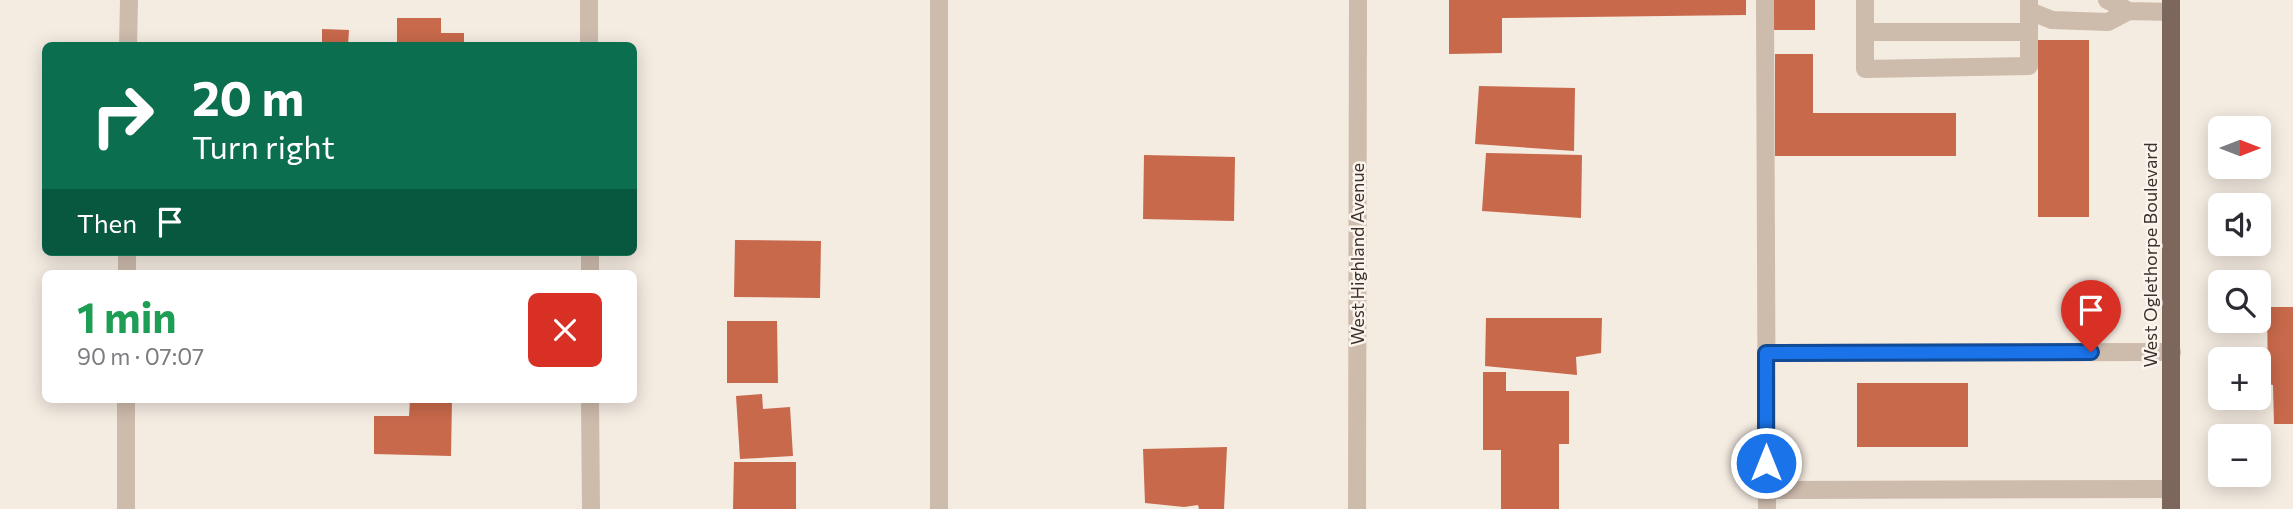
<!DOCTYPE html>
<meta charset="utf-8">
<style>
body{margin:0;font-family:Commissioner,sans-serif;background:#f7f7f7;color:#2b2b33;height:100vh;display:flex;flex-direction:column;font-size:26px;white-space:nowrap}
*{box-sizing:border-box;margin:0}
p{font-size:23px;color:#7c7c81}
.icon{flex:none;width:38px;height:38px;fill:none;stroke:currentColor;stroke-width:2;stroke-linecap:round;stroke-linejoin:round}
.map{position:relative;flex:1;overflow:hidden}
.panel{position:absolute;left:42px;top:270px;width:595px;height:133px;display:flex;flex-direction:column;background:#fff;border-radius:10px;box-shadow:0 4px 18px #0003}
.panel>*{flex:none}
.hud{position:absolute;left:42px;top:42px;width:595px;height:214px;border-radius:10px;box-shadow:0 4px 18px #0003;background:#0b6e4f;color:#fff;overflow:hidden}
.needle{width:46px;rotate:90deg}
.tools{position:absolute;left:2208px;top:116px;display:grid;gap:14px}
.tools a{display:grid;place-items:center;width:63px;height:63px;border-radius:10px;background:#fff;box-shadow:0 4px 18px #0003;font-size:35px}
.pin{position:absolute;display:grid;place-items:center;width:60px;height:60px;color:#fff;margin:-72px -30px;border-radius:50% 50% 50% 0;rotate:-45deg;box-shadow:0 0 7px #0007}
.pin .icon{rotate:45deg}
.me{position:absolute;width:77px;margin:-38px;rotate:0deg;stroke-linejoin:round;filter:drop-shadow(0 0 5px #0008)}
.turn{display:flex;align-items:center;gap:24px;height:147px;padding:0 35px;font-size:32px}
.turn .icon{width:91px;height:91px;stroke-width:2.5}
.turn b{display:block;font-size:49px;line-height:60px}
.then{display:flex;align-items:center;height:66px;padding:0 35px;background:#0003;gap:14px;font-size:26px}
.round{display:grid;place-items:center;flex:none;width:74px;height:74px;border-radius:10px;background:#f7f7f7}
.overview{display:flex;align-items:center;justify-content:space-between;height:119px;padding:0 35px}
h1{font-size:42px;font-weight:700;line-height:52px;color:#1e9e55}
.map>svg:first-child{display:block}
</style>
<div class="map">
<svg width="2293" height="509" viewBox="0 0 2293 509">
<rect width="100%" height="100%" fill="#f4ebe1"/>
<path fill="#c8694b" d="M1449,0H1746V15L1502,18V53L1449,54Z
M1771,0H1815V30H1772Z
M397,18H441V33H464V46H397Z
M322,29L349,30L348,46H322Z
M2038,40H2089V217H2038Z
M1775,54H1813V113H1956V156H1775Z
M1479,86L1575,88L1574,151L1475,144Z
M1486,153L1582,155L1581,218L1482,211Z
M1144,155L1235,157L1234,221L1143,219Z
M735,240L821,241L820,298L734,297Z
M2267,307H2293V424H2274L2273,385L2268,384Z
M1486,318H1602L1601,353L1576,357L1577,375L1485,366Z
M727,321H777L778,383H727Z
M1483,372H1506V391H1569V444H1559V509H1501V450H1483Z
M1857,383H1968V447H1857Z
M762,394L763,409L790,407L793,456L740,459L736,396Z
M410,399H452L451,456L374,454V416H409Z
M1227,447L1224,509H1199L1198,505L1184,507L1145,503L1143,449Z
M734,462H796V509H733Z"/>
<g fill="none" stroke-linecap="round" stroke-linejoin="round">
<path stroke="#cdbbac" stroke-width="18" d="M589,0V46
M939,0V509
M1765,0L1767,509
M1865,0V69L2029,66V0
M2107,0L2129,11L2171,12
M2029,11L2052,20L2108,22L2129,11
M1865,32H2029
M128,46L129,0
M590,252V273
M127,273V252
M1766,353L2172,352
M590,399L591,509
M1767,490L2171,489
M126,509V399
M1357,509L1358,0"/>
<path stroke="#7d675c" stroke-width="18" d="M2171,0V509"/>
</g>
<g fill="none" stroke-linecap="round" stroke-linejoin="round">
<defs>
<path id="route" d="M1766,463V353L2091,352"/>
</defs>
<use href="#route" stroke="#114b97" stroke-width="18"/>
<use href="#route" stroke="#1a73e8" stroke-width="12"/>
</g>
<g text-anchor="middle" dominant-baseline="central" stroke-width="5" stroke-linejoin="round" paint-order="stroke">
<g font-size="18" fill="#3b302b" stroke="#fbf5ee">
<text transform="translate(1357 254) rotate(-90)">West Highland Avenue</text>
<text transform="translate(2150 255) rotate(-90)">West Oglethorpe Boulevard</text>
</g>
</g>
</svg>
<div class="tools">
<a><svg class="needle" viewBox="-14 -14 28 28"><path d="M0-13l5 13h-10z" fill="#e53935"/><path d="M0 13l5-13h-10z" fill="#7c7c81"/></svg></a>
<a><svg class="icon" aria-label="sound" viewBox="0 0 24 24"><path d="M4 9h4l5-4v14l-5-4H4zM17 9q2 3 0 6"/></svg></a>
<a><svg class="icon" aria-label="search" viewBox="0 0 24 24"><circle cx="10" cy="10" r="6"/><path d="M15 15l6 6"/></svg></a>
<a>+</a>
<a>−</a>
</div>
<div class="pin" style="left:2091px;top:352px;background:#d93025"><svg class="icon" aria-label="arrive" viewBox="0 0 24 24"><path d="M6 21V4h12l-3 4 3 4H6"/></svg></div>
<svg class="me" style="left:1766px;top:463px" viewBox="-20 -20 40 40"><circle r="17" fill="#1a73e8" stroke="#fff" stroke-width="3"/><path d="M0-11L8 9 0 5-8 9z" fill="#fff"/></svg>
<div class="hud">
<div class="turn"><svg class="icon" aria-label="right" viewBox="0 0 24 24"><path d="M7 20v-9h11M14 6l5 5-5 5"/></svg><div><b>20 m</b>Turn right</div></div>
<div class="then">Then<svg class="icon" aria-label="arrive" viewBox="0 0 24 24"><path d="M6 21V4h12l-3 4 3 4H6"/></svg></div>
</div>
<section class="panel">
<div class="overview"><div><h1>1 min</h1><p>90 m · 07:07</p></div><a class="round" style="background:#d93025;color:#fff"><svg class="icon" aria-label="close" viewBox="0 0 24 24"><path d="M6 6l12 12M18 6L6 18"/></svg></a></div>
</section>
</div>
